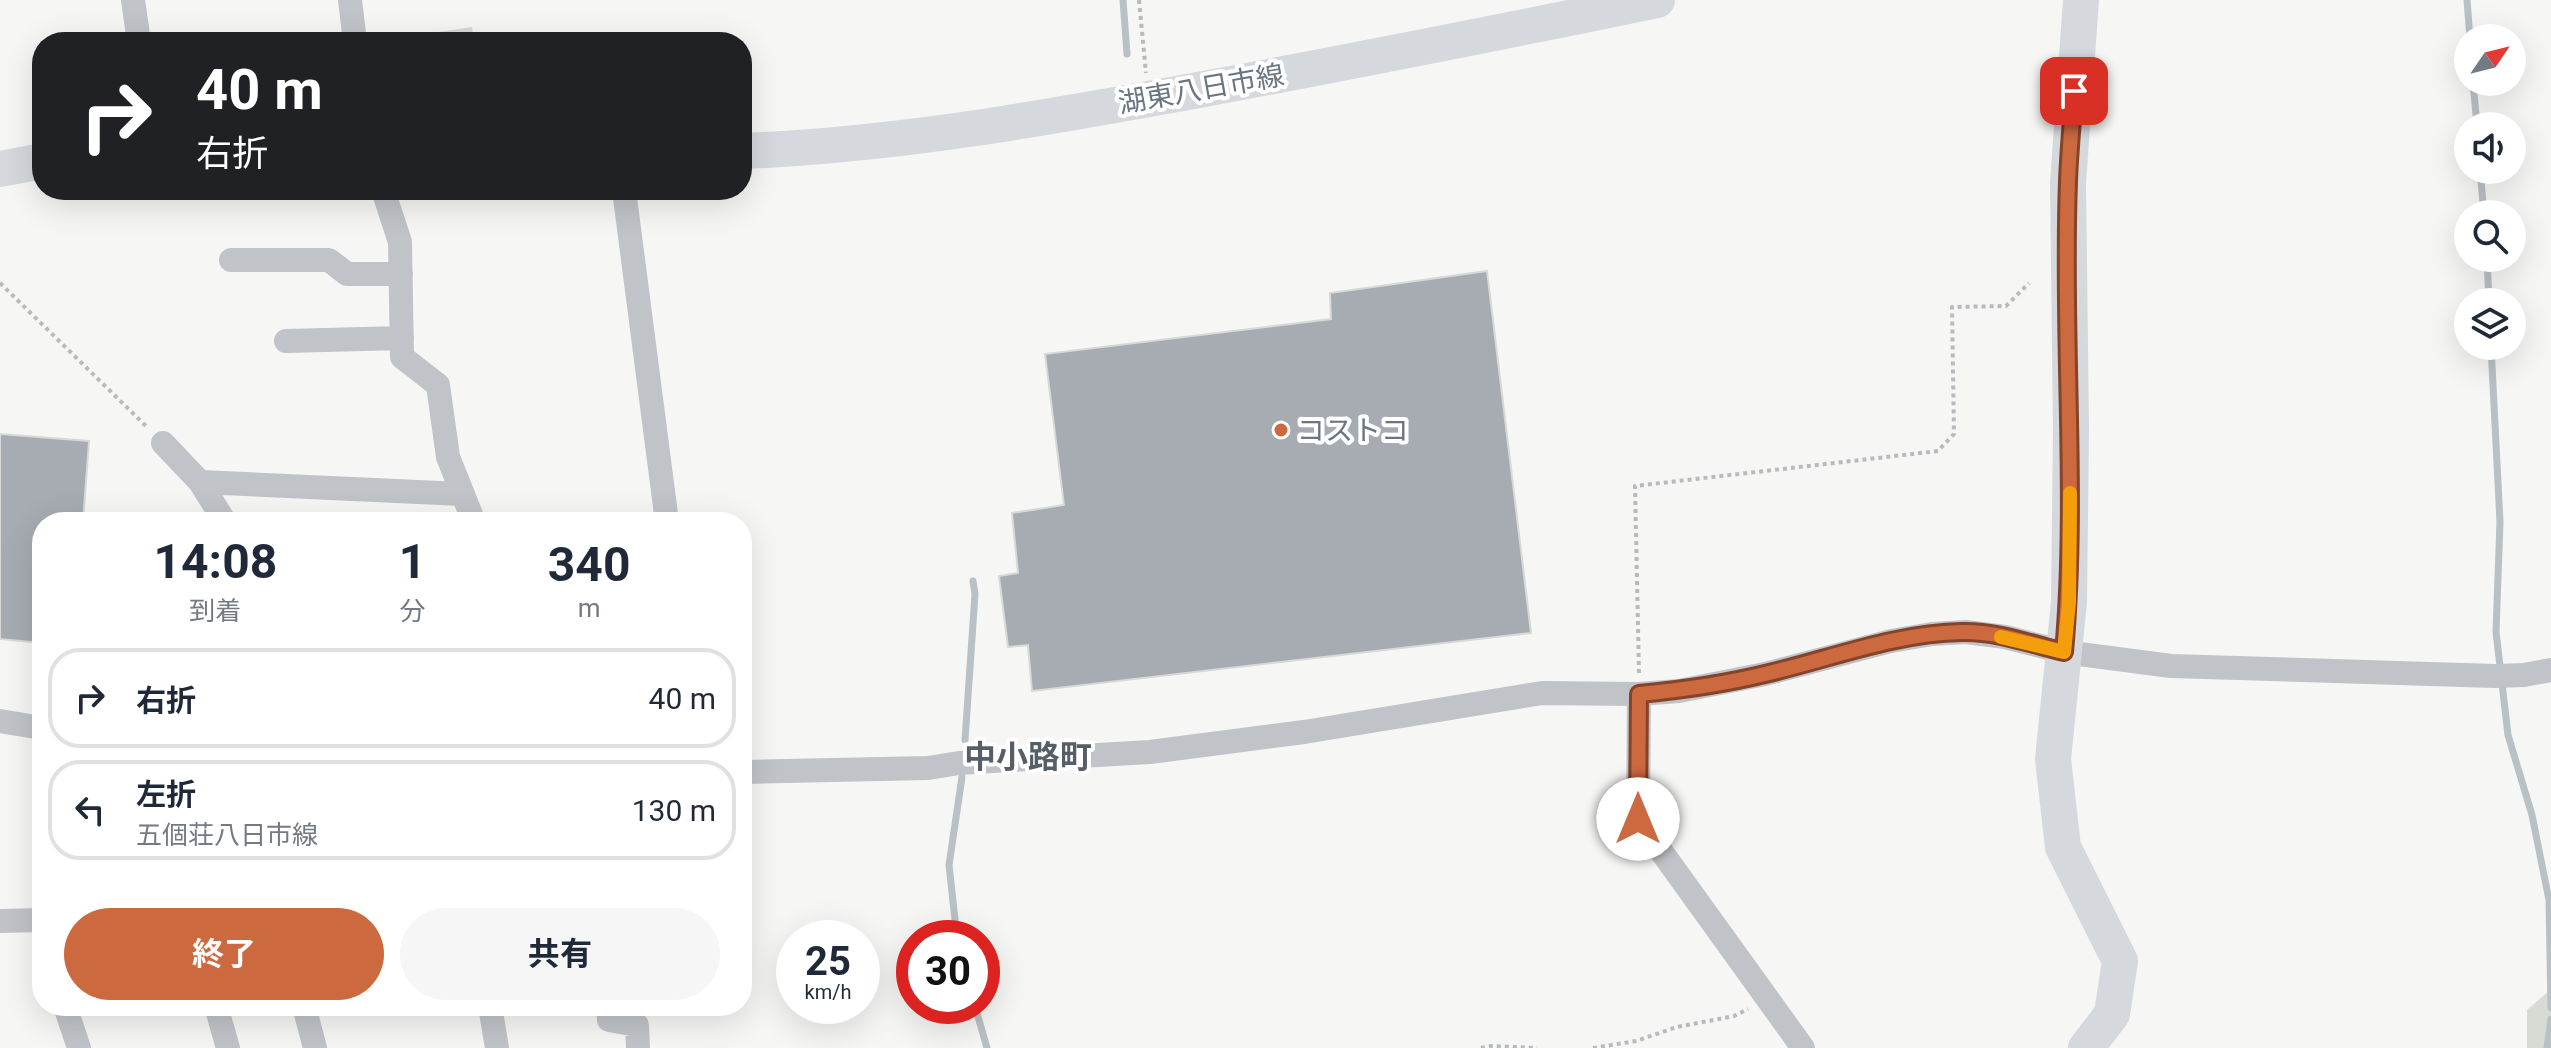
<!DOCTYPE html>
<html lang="ja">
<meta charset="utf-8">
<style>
body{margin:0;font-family:Roboto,"Noto Sans JP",sans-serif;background:#f6f6f7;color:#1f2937;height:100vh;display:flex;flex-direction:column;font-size:30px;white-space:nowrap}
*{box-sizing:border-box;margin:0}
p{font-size:26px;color:#747a83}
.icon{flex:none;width:44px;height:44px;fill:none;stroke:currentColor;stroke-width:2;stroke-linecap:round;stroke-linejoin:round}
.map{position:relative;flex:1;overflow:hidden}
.side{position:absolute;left:32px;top:512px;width:720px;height:504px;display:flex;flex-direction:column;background:#fff;border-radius:32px;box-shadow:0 8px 32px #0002}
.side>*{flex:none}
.guide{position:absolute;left:32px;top:32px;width:720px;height:168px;border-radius:32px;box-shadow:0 8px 32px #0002;background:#202124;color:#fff;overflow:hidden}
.needle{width:52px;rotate:55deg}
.controls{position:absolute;left:2454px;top:24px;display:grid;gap:16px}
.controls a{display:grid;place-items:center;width:72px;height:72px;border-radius:50%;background:#fff;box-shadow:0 8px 32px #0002;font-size:40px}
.speed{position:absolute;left:776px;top:920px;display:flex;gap:16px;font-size:40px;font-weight:700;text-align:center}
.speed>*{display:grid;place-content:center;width:104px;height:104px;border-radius:50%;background:#fff;box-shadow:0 8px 32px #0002;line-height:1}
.speed small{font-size:20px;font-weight:400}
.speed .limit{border:12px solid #d22;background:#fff;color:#111}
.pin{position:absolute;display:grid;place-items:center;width:68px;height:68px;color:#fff;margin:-34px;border-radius:16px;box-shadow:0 4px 12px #0006}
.me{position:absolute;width:88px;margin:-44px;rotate:0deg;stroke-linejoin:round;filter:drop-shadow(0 0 6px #0008)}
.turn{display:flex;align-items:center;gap:28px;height:168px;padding:0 32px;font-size:36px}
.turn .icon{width:104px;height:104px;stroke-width:2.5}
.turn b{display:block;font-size:56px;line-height:68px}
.eta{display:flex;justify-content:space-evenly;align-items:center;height:136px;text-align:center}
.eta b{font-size:48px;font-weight:700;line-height:56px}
.primary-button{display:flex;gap:16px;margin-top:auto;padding:16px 32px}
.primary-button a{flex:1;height:92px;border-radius:48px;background:#cc693f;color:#fff;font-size:32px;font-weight:700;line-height:92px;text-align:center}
.primary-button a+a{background:#f6f6f7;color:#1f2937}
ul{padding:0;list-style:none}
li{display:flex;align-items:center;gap:24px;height:100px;margin:0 16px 12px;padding:0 16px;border:4px solid #e0e1e3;border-radius:32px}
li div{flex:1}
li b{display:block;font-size:30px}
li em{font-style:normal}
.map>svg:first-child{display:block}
</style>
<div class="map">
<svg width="2551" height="1048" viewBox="0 0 2551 1048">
<rect width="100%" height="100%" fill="#f6f6f4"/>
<path fill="#d6dbd4" d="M472,27L474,42H372Z
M597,34L600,42H535Z
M2551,989V1048H2527V1010Z"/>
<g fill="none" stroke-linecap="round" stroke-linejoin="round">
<path stroke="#b8c1c5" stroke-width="7" d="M1123,0L1127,54
M2467,0L2470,38
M2473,82L2477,126
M2480,170L2484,214
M2487,258L2489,302
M2491,346L2500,522L2496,632L2508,735L2532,815L2549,900L2551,1008
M965,740L975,594L973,581
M957,938L949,865L962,777
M975,1006L987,1048
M2547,1048L2551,1019"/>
</g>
<path fill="#a6acb2" stroke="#d8d8d6" stroke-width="2" d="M1487,271L1531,633L1032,691L1028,645L1008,647L999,576L1018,573L1012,513L1064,505L1045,354L1331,319L1330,293Z
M0,434L89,441L83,522H42V643L0,639Z"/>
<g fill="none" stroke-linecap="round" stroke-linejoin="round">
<path stroke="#b8bbbd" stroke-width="4" stroke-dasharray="4 4" stroke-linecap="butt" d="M1139,0L1146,73
M0,283L147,427
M1639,673L1635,486L1938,451L1954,434L1952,307L2006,306L2029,283
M1481,1048L1491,1046L1537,1048
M1593,1048L1636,1041L1677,1027L1734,1016L1748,1009"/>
<path stroke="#c0c3c7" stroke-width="24" d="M133,0L139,42
M350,0L355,42
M383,190L400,242L402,357L438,385L448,457L474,522
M624,190L667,522
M231,260H329L347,274H401
M286,341L402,338
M163,443L200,482L225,522
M200,482L462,494
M1639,694L1638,819L1803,1048
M0,721L42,728
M742,772L928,768L959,763L1150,752L1304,732L1542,693L1639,694L1679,691L1765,674L1891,641L1932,634L1966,632L2005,637L2064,652L2171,666L2495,676L2524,675L2551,670
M0,921L42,920
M65,1006L79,1048
M216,1006L228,1048
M304,1006L315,1048
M490,1006L497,1048
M608,1006L609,1020L637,1025L638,1048"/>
<path stroke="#d5d8dc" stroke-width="36" d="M2081,0L2068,183L2071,428L2069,602L2053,759L2063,847L2120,961L2112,1014L2086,1048
M742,151C898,145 1051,117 1204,89C1355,61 1506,31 1657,0
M0,169L42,161"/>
</g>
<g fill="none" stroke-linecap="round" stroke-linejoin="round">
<defs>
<path id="route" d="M1638,819L1639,694C1682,690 1724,684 1765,674C1830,659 1895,633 1962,632C1996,631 2031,644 2064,652C2078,495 2062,339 2068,182C2069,152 2072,122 2074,91"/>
</defs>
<use href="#route" stroke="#854429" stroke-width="20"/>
<use href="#route" stroke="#cc693f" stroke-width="14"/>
<path stroke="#f59e0b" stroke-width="14" d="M2001,637L2064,652L2069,602L2070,493"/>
</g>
<circle fill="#cc693f" stroke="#fff" stroke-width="3" cx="1281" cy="430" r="8"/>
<g text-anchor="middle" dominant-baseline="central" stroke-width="8" stroke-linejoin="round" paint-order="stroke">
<g font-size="28" fill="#697581" stroke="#fff">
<text transform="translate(1201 89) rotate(-10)">湖東八日市線</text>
</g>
<g font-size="28" fill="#697581" stroke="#fff" text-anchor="start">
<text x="1297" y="430">コストコ</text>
</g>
<g font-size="32" font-weight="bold" fill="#565e67" stroke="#fff">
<text x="1028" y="757">中小路町</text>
</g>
</g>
</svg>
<div class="controls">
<a><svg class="needle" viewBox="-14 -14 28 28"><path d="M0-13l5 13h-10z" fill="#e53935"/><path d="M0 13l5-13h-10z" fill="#747a83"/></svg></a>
<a><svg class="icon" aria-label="sound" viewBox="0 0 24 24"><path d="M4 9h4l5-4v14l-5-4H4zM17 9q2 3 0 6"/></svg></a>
<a><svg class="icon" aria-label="search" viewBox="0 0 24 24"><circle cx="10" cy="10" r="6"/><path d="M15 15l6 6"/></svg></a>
<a><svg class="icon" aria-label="layers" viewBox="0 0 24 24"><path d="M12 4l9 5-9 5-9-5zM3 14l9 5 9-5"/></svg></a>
</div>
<div class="speed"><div>25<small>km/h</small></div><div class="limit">30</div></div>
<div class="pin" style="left:2074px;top:91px;background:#d93025"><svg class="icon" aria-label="arrive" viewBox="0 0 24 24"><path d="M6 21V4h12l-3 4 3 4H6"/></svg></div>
<svg class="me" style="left:1638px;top:819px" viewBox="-20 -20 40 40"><circle r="19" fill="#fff"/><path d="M0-13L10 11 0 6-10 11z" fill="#cc693f"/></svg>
<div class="guide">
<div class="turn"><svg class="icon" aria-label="right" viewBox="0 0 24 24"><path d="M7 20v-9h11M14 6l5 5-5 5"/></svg><div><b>40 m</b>右折</div></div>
</div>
<section class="side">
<div class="eta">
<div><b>14:08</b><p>到着</p></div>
<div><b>1</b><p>分</p></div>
<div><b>340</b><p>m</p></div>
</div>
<ul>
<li><svg class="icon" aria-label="right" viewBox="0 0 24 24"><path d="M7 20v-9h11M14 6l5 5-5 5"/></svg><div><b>右折</b></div><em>40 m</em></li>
<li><svg class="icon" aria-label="left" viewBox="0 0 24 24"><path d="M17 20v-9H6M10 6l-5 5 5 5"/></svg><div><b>左折</b><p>五個荘八日市線</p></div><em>130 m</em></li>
</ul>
<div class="primary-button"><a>終了</a><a>共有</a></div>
</section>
</div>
